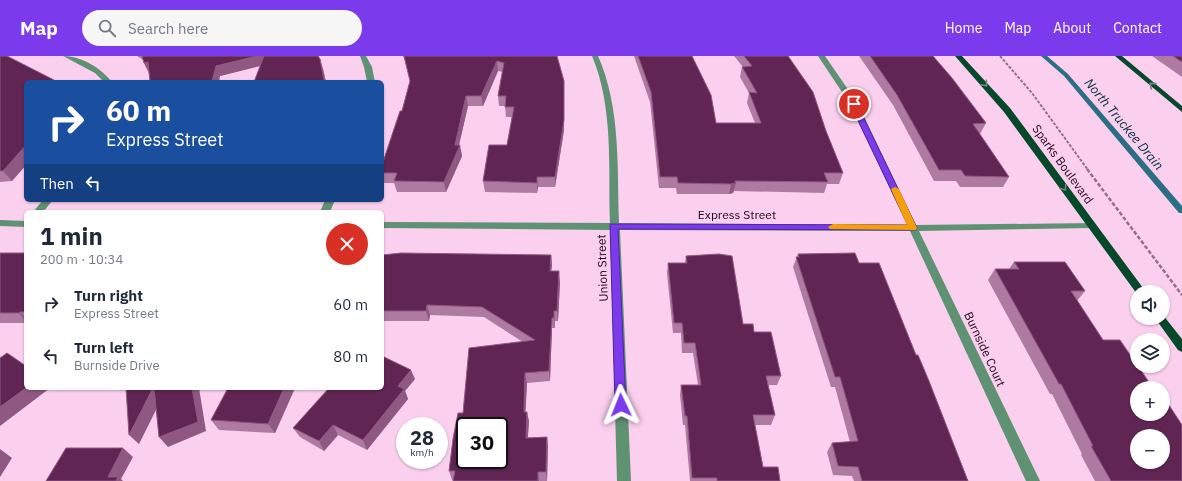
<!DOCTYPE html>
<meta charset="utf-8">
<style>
body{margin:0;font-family:"IBM Plex Sans",sans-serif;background:#f6f6f7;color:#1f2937;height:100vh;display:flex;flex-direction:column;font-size:15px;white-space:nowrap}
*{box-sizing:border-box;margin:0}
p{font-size:13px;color:#747a83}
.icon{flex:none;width:22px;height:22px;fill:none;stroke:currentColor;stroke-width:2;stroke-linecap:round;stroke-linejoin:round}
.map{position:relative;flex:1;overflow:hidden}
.details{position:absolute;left:24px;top:154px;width:360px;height:180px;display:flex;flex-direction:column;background:#fff;border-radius:6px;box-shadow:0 1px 3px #0004}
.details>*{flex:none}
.banner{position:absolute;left:24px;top:24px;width:360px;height:122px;border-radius:6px;box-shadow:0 1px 3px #0004;background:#1a4fa0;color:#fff;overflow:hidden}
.buttons{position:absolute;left:1130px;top:229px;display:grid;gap:8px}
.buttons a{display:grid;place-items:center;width:40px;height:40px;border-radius:50%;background:#fff;box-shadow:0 1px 3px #0004;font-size:20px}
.speed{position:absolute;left:396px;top:361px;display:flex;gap:8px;font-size:20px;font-weight:700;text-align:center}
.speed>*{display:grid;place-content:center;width:52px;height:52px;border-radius:50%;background:#fff;box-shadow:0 1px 3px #0004;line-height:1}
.speed small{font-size:10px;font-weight:400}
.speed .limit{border:2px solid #111;border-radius:6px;background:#fff;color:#111}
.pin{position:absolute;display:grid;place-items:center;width:34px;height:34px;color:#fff;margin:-17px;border:2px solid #fff;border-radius:50%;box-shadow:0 1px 4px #0007}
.me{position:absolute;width:44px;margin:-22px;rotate:358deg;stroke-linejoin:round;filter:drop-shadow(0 0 3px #0008)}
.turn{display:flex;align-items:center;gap:14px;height:84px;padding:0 16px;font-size:18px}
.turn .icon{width:52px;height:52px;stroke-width:2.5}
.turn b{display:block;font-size:28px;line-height:34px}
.then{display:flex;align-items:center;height:38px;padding:0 16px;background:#0003;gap:8px;font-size:15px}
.round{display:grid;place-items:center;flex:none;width:42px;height:42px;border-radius:21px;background:#f6f6f7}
.head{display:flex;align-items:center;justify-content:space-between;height:68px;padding:0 16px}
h1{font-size:24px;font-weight:700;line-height:30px}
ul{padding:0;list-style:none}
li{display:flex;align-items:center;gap:12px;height:52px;padding:0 16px}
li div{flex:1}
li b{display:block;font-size:15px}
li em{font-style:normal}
header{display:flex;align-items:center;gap:24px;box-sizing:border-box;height:56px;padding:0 20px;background:#7c3aed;color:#fff}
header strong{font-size:19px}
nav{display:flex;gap:22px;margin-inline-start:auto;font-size:14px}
.search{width:280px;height:36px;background:#f6f6f7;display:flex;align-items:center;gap:10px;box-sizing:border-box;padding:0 14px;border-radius:22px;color:#747a83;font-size:15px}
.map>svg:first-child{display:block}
</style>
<header>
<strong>Map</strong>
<div class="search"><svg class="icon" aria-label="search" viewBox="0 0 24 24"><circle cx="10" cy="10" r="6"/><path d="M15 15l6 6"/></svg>Search here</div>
<nav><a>Home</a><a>Map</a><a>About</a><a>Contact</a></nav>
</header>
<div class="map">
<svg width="1182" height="425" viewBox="0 0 1182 425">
<rect width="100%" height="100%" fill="#fbcfee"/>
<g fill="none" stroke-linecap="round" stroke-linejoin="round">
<path fill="#2c6e84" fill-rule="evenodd" d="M1041,0H1047L1068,18L1182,150V157H1179L1064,20Z"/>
<path stroke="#93718a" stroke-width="2" stroke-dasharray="3 1.5" stroke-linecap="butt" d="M1000,0L1032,37L1088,114"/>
<path stroke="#93718a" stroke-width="2.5" stroke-dasharray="4 2" stroke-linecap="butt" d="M1087,113L1182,239"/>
<path fill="#5f9173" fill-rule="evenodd" d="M63,0C81,0 101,12 112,26H104L95,17Z
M360,0H366L372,11L375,26H367L364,11Z
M592,0H598C621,52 617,112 619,167L907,169L850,48L818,0H825L858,48L916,169L1094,167L1096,169L1094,171L1091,172L919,175L1040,425H1026L910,175L620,174L631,425H617L610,174L382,172V166L610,167C608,112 614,52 592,0Z
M43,144H53L43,156H33Z
M325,144H335L330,156H320Z
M0,164L26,165V171L0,170Z"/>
<path fill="#06482a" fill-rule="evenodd" d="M955,0H962L1010,52L1146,236H1137V238L1004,56Z
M1115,0H1122L1182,50V56Z
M1163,259L1182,283V296L1178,294L1155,262H1163Z"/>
</g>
<path fill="#ae7aa1" d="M0,0L26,26V109L12,125L0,126Z
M137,0H318L323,13L326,26H254L260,10L220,20L149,17L144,7L143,4Z
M403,0H557L564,74L555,131H538L537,137L485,136L483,125L507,89L512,61H506L505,50H499L498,40L502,16L498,15L483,50H468L459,89L462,100L446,136H397L394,127H382V109L402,55L410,25L406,7Z
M634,0H692L716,67H755L747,47L749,37L740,21L742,11H743L734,0H788L826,75L843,117L839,128H827L824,137L734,135L733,137L729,138H677L676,132H659L650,46Z
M859,0H933L986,67L980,78L1009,121L1003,131H960L956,125H934L893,49Z
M1152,0H1182V21Z
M0,197H26V267H0Z
M798,198L859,207L916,299L968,425H854L852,420L833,419L827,396L832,387L850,386L835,331H831L793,211Z
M382,199H551L552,209L551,215L560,226L558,265H555V272H552L550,325L527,327L525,356L529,365L528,381L548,390L547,425H453V424H452L449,415L463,357L523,286L484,261L430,259L429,265H382Z
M686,200L743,268L754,276L781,320L777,329H768L775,359L771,369H755L763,411L780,425H690L685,369H683L680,339L681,329H698L693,297H682L681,277H673L667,217L668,207H685Z
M1014,206L1085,235L1077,245L1182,425H1095L1081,399L1082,398L1052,338H1050L988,224L995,213H1009Z
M415,323L405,335L408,343L367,394L338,379L324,395L300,381L293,372Z
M228,332H295L275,377L219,374L211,364Z"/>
<path fill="#8f5882" d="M257,0H265L268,8L220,20L219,26H212L216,10Z
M320,3L323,13L326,26H323Z
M497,5L498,15L483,50L481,40Z
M148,6L149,17L144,7Z
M564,35V74L555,131V121Z
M466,40L468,50L458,93L460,89L462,100L446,136L444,126L455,89Z
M26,89V109L12,125L3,115Z
M537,121L538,131L537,137Z
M736,127L733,137L729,138L731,128Z
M551,199L552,209L550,226V215Z
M559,215L560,226L558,265L557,255Z
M427,249L430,259L429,265L426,255Z
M554,255L555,265V272L554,262Z
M20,256L26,262V265L19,257Z
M552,262V272L550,325L549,315Z
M411,314L415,323L405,335L408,343L367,394L363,384L398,330Z
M525,317L527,327L525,366L524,356Z
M26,332H50L0,370V351Z
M153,332H155L163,340L139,388L129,379Z
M192,332H199L206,375L168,391L159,381Z
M284,332H295L275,377L268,368Z
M527,356L529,365L527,391L526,382Z
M333,369L338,379L324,395L319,385Z
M547,381L548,390L547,425L546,416Z
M123,392L133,401L121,423L123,425H112L108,421Z
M0,393L12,402L0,421Z
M538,416L539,425H538Z"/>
<path fill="#612554" stroke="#8f5882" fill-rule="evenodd" d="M0,0H7L54,24V26H26V89L3,115H0Z
M142,0H257L216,10L212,26H150L148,6L144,7Z
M264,0H318L320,3L324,24L323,26H254Z
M404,0H557L564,25V64L555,121H537V127L483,125L489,89H507L514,51H505L506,40H498L504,7L497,5L481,40H466L455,89H460L444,126L394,125L397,117H382V109L400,55H402L410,25Z
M638,0H692L711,39L716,67H761L749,36L757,37L742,11L752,10L744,0H788L813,36L826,75L843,117H824L828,126L735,125L736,127L731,128L678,127L677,121H660L651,36Z
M870,0H933L952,22L986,67L973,68L1009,121L965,120L961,114H939L897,39Z
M1173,0H1182V6Z
M0,197H26V256H20L19,257H0Z
M401,197L551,199L550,215H559L557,255H554V262H552L549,315L525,317L524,356H527L526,382L547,381L546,416H538V425H453L455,415H449L453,383L458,357H463L469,292L535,284L482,251L427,249L426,255H382V199ZM465,370H499V404H465Z
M855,197L859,207H879L916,299H918L929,325L968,425H862L858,411L838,410L832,387L858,385L840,321H835L796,201H799L798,198Z
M719,198L732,200L743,268H753L754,276H771L781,320H766L775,359H753L763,411H778L780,425H717V422H692L687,360H685L681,329H701L695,287H684L682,267H674L668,207H687L686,200Z
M1014,206H1065L1085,235H1071L1103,284H1120L1137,309V310H1138L1153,332H1137V358H1163V340L1182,369V425H1111L1091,390H1093L1061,328H1059L995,213H1019ZM1137,380H1163V406H1137Z
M7,297L26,310V332L0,351V302Z
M382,300L411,314L398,330L404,333L363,384L333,369L319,385L293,372L329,332H382Z
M126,332H153L129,379Z
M154,332H192L198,366L159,381Z
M228,332H284L268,368L211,364Z
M66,392H123L108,421H118L116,425H46Z"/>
<defs><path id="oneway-chevron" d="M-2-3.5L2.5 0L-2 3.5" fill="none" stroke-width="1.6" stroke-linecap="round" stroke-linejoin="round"/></defs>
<g stroke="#748582">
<use href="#oneway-chevron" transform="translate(985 28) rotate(49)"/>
<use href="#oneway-chevron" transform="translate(1152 29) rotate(-140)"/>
<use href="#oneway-chevron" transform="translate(1064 132) rotate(54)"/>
</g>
<path fill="#7c3aed" stroke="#51269a" d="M851,47L857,48L917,172L916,174L618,173L626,349L625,352H617L615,349L610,168L908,169L850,48Z"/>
<path fill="#f59e0b" d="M895,131L899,133L917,172L916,174L830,173L828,171L833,168L907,169L891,133Z"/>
<g text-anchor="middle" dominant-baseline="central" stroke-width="4" stroke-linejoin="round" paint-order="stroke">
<g font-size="12" fill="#1d0518" stroke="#fbcfee">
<text transform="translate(1063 108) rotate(54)">Sparks Boulevard</text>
<text x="737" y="158">Express Street</text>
<text transform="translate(602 212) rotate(-92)">Union Street</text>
<text transform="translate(985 293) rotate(65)">Burnside Court</text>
</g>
<g font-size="13" font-style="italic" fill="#00303b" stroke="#fbcfee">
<text transform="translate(1124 68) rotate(50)">North Truckee Drain</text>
</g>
</g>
</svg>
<div class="buttons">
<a><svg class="icon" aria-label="sound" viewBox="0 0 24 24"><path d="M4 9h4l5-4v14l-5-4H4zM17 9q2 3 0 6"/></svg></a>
<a><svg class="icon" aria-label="layers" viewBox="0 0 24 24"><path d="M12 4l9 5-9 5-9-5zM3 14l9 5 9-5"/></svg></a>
<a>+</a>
<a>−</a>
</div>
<div class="speed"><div>28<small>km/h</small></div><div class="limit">30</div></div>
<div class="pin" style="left:854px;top:48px;background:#d93025"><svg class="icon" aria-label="arrive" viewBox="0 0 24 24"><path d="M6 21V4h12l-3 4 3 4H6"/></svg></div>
<svg class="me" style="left:621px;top:349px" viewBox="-20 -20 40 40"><path d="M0-17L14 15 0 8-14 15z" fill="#7c3aed" stroke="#fff" stroke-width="4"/></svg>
<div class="banner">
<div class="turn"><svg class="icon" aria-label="right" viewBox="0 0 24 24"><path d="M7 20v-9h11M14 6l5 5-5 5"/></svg><div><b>60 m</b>Express Street</div></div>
<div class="then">Then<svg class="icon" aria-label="left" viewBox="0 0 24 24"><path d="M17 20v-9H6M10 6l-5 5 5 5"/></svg></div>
</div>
<section class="details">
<div class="head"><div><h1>1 min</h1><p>200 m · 10:34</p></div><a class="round" style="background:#d93025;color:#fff"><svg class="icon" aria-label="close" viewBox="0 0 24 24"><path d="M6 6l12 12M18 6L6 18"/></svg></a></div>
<ul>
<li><svg class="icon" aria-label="right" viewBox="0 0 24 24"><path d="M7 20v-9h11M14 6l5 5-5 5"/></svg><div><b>Turn right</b><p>Express Street</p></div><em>60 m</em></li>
<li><svg class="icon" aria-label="left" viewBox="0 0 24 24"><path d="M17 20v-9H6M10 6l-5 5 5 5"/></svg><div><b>Turn left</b><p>Burnside Drive</p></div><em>80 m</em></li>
</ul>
</section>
</div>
